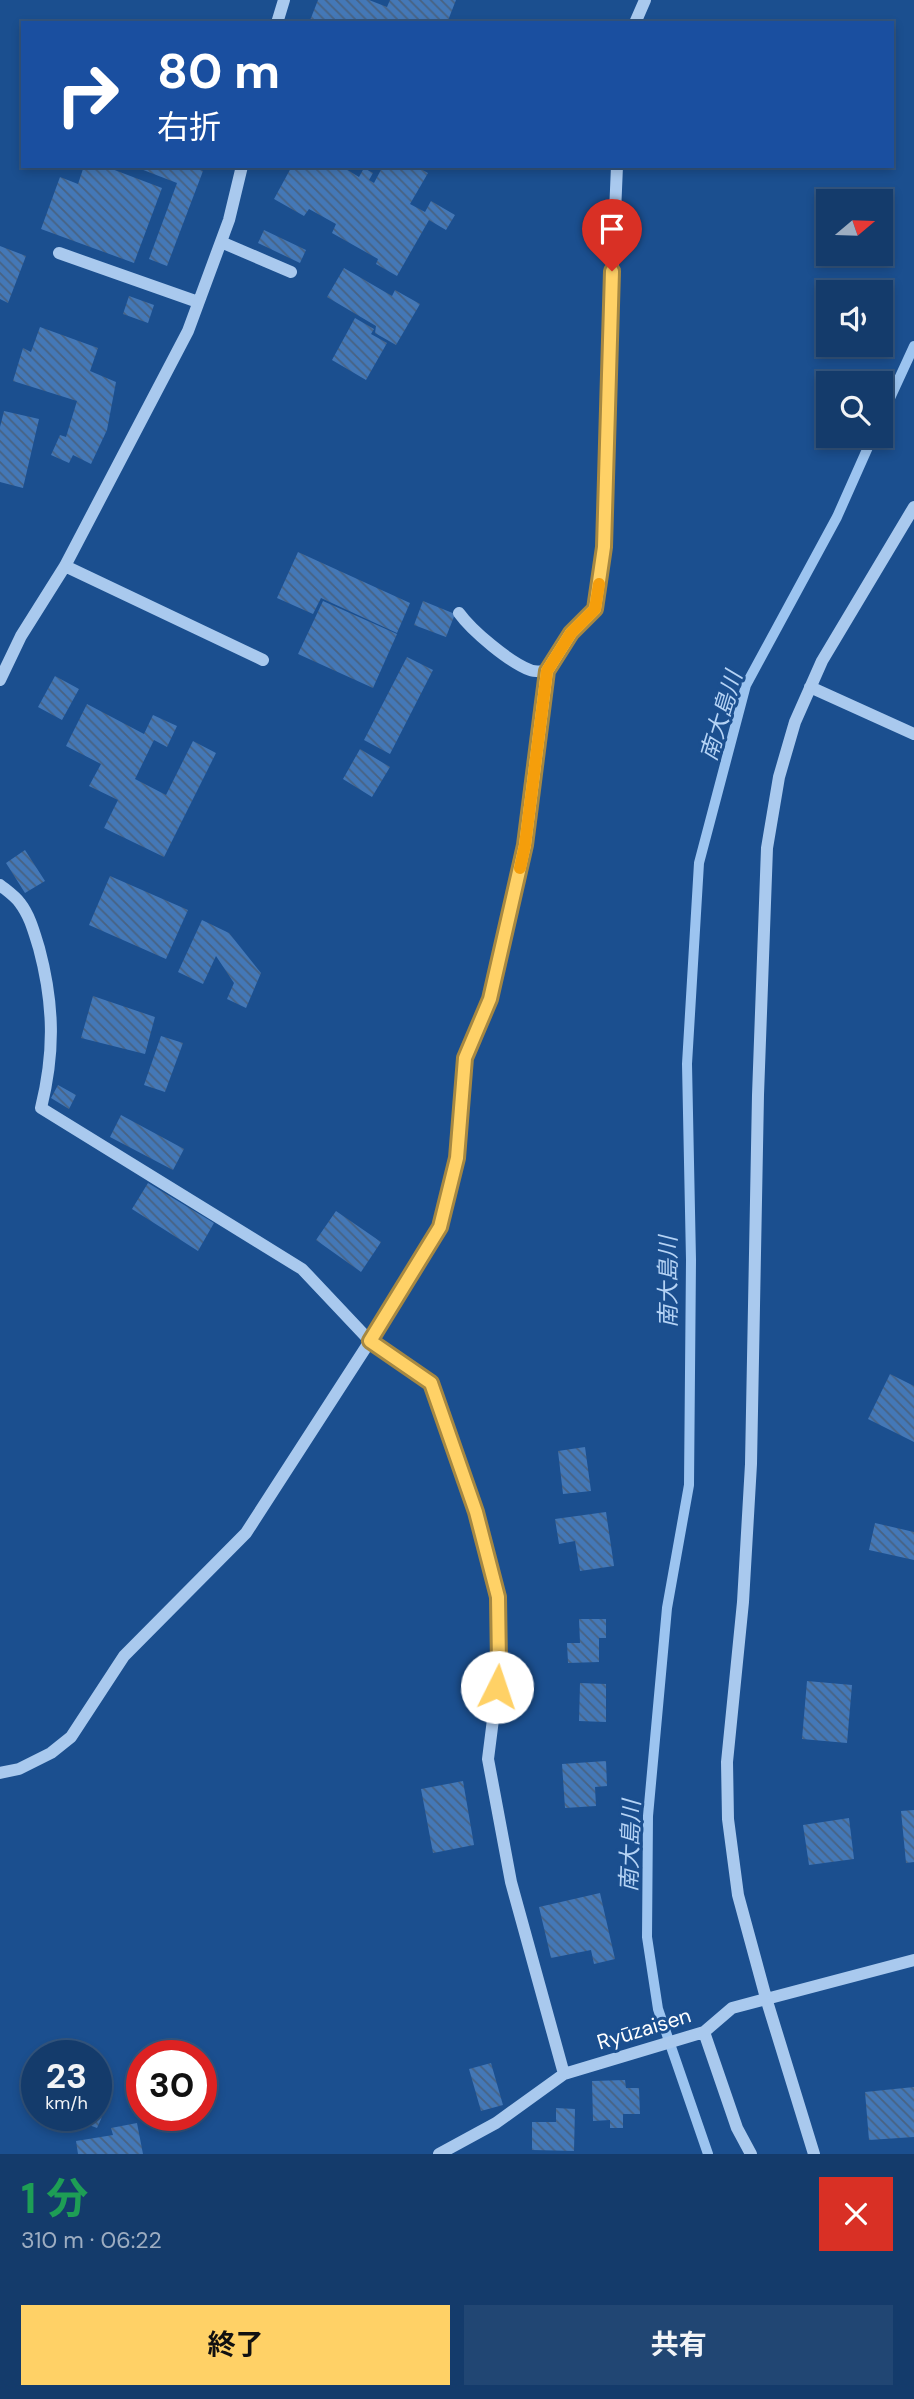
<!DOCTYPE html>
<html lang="ja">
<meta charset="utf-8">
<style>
body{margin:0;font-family:"DM Sans","Noto Sans JP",sans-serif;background:#214673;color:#f1f3f6;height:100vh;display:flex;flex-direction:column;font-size:26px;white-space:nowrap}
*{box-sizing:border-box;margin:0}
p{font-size:23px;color:#9dadc1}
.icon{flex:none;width:38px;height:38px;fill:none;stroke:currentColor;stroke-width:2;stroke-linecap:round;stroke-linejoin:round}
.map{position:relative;height:2154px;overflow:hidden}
.details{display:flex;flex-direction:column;background:#143b6b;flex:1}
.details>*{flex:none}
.top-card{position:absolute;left:21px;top:21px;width:873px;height:147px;border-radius:0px;box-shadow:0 4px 10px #0003,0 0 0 2px #33557e;background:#1a4fa0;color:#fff;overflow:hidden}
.needle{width:46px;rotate:71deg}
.controls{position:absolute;left:816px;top:189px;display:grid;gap:14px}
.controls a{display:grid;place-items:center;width:77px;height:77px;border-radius:0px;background:#143b6b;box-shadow:0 4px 10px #0003,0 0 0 2px #33557e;font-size:35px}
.speed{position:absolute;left:21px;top:2040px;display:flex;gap:14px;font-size:35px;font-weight:700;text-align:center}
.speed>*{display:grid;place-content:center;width:91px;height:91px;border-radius:50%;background:#143b6b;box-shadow:0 4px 10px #0003,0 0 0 2px #33557e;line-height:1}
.speed small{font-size:18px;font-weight:400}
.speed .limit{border:10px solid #d22;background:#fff;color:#111}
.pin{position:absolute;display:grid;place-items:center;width:60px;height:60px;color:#fff;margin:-72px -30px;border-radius:50% 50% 50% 0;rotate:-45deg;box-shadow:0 0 7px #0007}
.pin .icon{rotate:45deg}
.me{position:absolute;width:77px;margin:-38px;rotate:4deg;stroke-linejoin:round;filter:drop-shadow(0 0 5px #0008)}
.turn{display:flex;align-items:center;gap:24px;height:147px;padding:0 21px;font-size:32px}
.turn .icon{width:91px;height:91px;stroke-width:2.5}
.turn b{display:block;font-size:49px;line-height:60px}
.round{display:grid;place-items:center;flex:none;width:74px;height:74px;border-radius:0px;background:#214673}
.head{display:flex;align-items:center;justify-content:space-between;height:119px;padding:0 21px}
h1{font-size:42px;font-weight:700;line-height:52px;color:#1e9e55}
.primary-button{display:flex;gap:14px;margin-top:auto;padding:14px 21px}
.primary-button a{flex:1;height:80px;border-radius:0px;background:#ffd166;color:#111;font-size:28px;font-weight:700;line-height:80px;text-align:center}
.primary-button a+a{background:#214673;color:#f1f3f6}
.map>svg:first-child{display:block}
</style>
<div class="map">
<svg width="914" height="2154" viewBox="0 0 914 2154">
<defs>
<pattern id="building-back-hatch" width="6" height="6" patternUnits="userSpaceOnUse" patternTransform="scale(1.75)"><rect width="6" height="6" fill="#4478b7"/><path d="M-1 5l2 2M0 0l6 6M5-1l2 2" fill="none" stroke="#486282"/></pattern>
</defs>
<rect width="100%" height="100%" fill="#1b4f8f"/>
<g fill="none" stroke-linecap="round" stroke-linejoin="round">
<path stroke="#9cc4f0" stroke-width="10" d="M880,420L914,346
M708,2154L658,2009L647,1937L648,1816L667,1608L689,1485L691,1260L687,1064L699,863L746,685L837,517L873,436"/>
</g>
<path fill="url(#building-back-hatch)" d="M318,0H369L387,7L390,0H456L447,23H309Z
M84,166H104L162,188L134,263L41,229L60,177L78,184Z
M133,166H190L203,171L167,266L149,259L177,183Z
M292,166H341L359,177L364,168L373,173L369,180L374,183L383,166L393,168L394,166H415L428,173L410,204L425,212L431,201L455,215L446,230L429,220L397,276L376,264L378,259L332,233L336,224L309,209L304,216L274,199Z
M264,230L306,250L300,263L258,243Z
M0,246L26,256L8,303L0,299Z
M344,268L392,296L395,290L420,304L396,345L375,333L376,326L327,297Z
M129,296L154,305L148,323L123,314Z
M355,318L374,329L371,334L387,343L366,380L332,360Z
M40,327L98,348L90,371L116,382L107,430L91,464L73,455L69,463L51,455L60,435L66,437L77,401L13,381L23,348L31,352Z
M4,411L39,419L23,488L0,482V427Z
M298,552L410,603L397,633L321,598L313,614L277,598Z
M323,601L397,634L373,688L298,654Z
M423,601L455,614L446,637L414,625Z
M407,657L433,670L390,754L364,740Z
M55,676L79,689L62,720L38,707Z
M87,704L144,734L153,715L177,726L167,747L154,740L135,779L166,795L193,741L216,753L164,857L104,828L118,800L89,786L101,764L66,746Z
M360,749L390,767L372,797L343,779Z
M25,850L45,881L25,893L6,863Z
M110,876L188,910L166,959L89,925Z
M202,920L229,933L261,973L246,1008L227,999L234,983L216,956L203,984L178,972Z
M93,996L155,1017L145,1054L81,1038Z
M161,1036L183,1043L165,1092L144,1085Z
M58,1085L76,1095L69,1109L51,1098Z
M121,1115L184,1149L173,1170L110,1137Z
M148,1183L214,1223L198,1251L132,1209Z
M336,1211L381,1242L361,1272L316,1240Z
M890,1374L914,1386V1442L868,1419Z
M585,1447L591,1491L563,1494L558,1451Z
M606,1512L614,1566L580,1571L575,1541L559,1544L555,1519Z
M875,1523L914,1532V1560L869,1550Z
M579,1619H606V1638H599V1662L568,1663L567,1643H580Z
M807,1681L852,1685L847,1743L802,1739Z
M580,1683L606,1684V1722L579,1721Z
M606,1761L607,1786L595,1787L596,1806L565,1808L562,1764Z
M463,1781L474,1845L433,1853L421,1789Z
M914,1810V1862L906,1863L901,1811Z
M849,1818L854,1859L809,1865L803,1825Z
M600,1893L615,1959L594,1964L591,1950L551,1958L539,1907Z
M491,2063L503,2105L481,2111L469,2069Z
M625,2080L626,2088H639L640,2114H623V2128H610V2120L593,2121L592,2081Z
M914,2087V2137L869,2140L865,2092Z
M556,2108L575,2109L574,2151L532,2150V2122H556Z
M96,2114L102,2117L97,2128L81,2122L84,2116Z
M137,2123L143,2154H78L76,2141L113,2135L111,2128Z"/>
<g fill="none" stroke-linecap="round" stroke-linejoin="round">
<path stroke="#a9c9ee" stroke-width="12" d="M277,23L284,0
M635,23L645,0
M221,242L291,272
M59,253L198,302
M65,566L263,660
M459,613C472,631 509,662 530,670C535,672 542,671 547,672
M0,680L21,636L65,566L188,331L229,220L242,166
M810,687L914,734
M0,885C6,890 15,896 20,903C30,916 34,932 39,948C54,1004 55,1052 41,1108L302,1269L370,1341L431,1383L476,1512L498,1597L500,1664L488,1759L511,1882L564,2074
M0,1773L19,1769L51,1753L71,1737L124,1656L246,1533L370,1341L440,1227L457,1158L465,1058L490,999L525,845L547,672L571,633L595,609L604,547L607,401L617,166
M704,2032L737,2128L751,2154
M439,2154L496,2123L564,2074L704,2032L732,2008L914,1960
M814,2154L766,1998L738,1895L728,1819L727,1762L743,1602L751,1464L758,1095L767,848L779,777L795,722L822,661L914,507"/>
</g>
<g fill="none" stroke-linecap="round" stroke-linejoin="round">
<defs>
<path id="route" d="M497,1687L499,1664L498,1597L476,1512L431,1383L370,1341L440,1227L457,1158L465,1058L490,999L525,845L547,671L571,633L595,609L604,547L612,271"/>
</defs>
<use href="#route" stroke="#a68842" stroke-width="18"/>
<use href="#route" stroke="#ffd166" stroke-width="12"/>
<path stroke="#f59e0b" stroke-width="12" d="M520,868L525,845L547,671L571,633L595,609L599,584"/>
</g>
<g text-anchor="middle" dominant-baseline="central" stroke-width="6" stroke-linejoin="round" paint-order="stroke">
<g font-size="21" fill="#fff" stroke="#1b4f8f">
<text transform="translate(644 2029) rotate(-17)">Ryūzaisen</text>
</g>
<g font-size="23" font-style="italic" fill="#b5d3f5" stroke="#1b4f8f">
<text transform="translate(721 716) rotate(-73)">南大島川</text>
<text transform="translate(668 1282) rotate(-90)">南大島川</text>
<text transform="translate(630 1846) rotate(-88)">南大島川</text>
</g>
</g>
</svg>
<div class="controls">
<a><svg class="needle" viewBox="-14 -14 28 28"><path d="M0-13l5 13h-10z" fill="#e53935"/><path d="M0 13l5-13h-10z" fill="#9dadc1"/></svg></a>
<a><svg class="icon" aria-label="sound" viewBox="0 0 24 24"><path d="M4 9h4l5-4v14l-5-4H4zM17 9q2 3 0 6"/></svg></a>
<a><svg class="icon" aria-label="search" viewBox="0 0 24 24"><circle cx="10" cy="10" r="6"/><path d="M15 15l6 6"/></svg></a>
</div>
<div class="speed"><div>23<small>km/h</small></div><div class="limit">30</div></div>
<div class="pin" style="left:612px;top:271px;background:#d93025"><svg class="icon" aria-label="arrive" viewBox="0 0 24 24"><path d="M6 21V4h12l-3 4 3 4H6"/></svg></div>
<svg class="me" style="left:497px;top:1687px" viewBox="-20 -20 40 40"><circle r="19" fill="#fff"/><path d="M0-13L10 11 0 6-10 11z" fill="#ffd166"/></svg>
<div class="top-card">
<div class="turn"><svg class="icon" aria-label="right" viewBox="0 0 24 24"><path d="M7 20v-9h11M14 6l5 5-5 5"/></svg><div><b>80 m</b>右折</div></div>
</div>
</div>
<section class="details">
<div class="head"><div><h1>1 分</h1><p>310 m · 06:22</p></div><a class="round" style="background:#d93025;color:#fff"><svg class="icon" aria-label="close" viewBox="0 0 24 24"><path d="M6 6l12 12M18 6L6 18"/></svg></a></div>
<div class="primary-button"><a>終了</a><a>共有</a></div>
</section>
